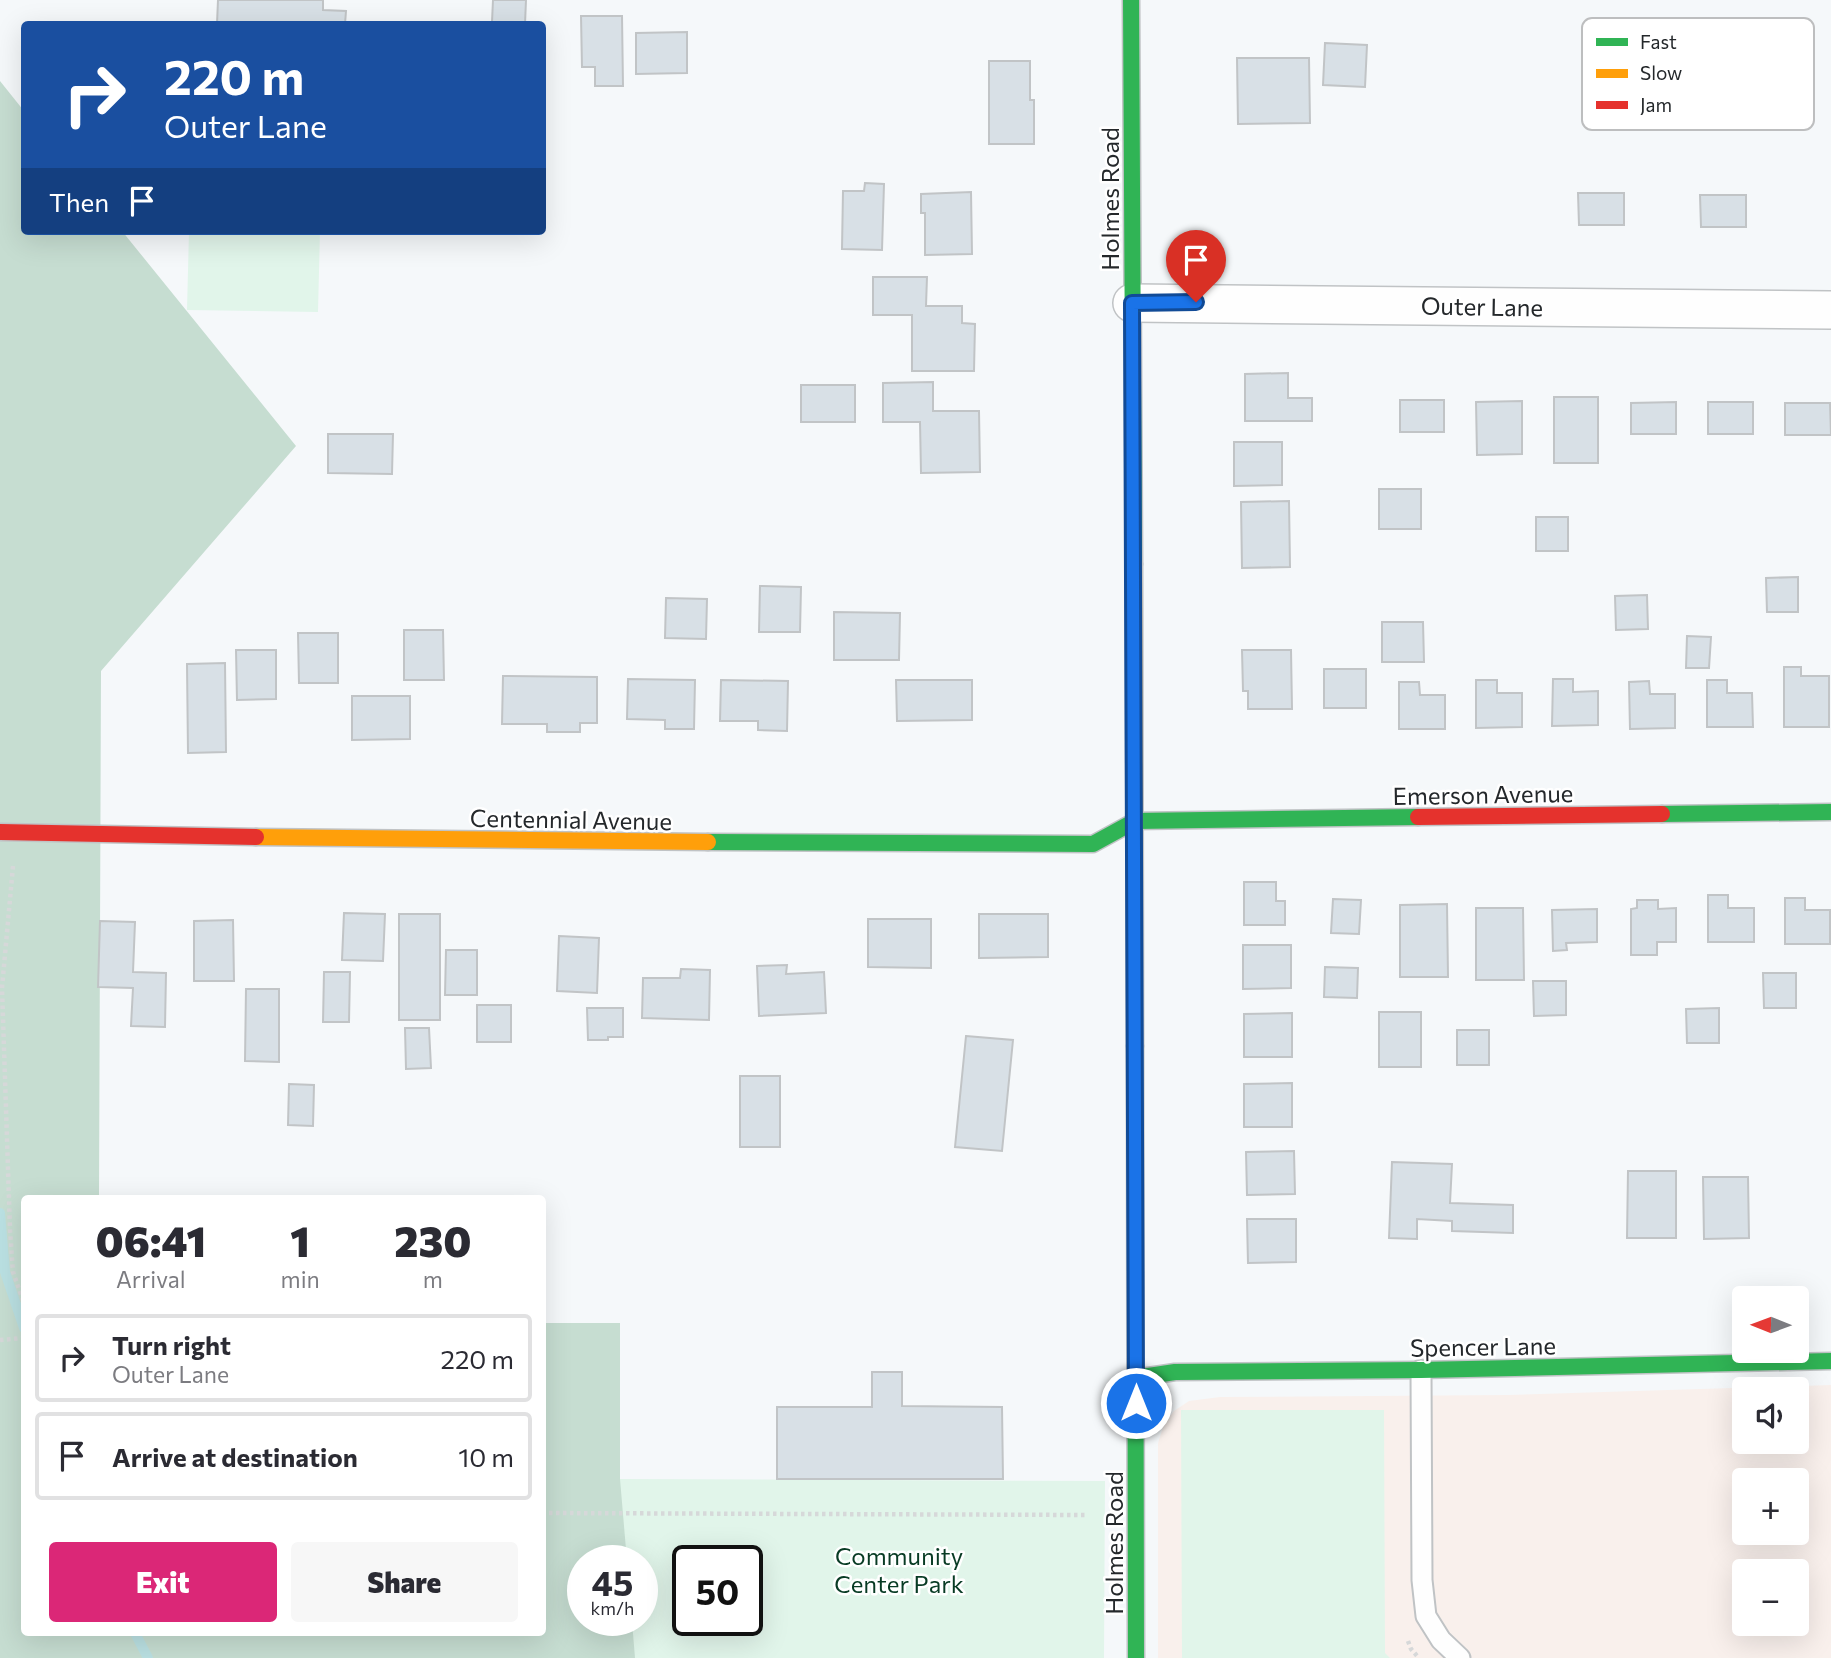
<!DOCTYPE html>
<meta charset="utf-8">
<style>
body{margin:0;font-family:Commissioner,sans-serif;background:#f7f7f7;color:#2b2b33;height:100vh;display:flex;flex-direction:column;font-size:26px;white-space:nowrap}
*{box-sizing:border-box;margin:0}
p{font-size:23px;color:#7c7c81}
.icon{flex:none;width:38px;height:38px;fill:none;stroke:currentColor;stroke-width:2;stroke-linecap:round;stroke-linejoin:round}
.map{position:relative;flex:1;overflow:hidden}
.panel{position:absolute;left:21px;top:1195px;width:525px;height:441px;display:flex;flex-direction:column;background:#fff;border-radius:7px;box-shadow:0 7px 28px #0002}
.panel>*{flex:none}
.guide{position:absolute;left:21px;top:21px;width:525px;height:214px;border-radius:7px;box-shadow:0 7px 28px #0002;background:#1a4fa0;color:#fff;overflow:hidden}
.needle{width:46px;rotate:271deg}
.tools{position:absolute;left:1732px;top:1286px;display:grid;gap:14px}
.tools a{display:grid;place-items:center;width:77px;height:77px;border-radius:7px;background:#fff;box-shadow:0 7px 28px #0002;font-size:35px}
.speed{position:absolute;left:567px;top:1545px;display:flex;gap:14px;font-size:35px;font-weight:700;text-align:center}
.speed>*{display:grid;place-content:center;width:91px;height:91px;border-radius:50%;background:#fff;box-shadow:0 7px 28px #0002;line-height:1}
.speed small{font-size:18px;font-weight:400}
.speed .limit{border:4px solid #111;border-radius:10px;background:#fff;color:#111}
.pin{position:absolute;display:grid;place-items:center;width:60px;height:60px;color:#fff;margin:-72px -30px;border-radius:50% 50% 50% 0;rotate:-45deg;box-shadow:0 0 7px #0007}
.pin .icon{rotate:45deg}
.me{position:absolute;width:77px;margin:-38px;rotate:0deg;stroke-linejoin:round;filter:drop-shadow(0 0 5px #0008)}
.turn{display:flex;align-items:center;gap:24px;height:147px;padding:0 28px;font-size:32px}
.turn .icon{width:91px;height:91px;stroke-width:2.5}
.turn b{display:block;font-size:49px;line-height:60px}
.then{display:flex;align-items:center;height:66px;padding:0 28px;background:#0003;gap:14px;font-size:26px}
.eta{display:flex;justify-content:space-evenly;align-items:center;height:119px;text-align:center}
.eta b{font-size:42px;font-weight:800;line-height:49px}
.primary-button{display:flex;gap:14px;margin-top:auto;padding:14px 28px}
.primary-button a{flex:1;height:80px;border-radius:7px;background:#db2777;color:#fff;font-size:28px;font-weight:800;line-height:80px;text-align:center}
.primary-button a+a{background:#f7f7f7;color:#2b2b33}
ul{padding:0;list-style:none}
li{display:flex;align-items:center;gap:21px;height:88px;margin:0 14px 10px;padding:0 14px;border:4px solid #e1e1e2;border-radius:7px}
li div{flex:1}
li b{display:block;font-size:26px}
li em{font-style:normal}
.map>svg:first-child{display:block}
</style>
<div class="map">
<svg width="1831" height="1658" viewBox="0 0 1831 1658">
<rect width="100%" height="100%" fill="#f5f8fa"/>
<path fill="#f9f0ec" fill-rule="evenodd" d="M1831,1385V1658H1158V1443L1164,1424L1174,1411L1189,1401L1220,1397L1509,1395ZM1745,1390H1797V1442H1745ZM1745,1480H1797V1533H1745ZM1745,1572H1797V1624H1745Z"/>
<path fill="#e1f5ea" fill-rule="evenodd" d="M189,231H320L318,312L187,310Z
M543,1323H620V1479L1105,1481L1104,1658H0V1327H24V1633H542ZM583,1561H642V1620H583ZM688,1561H747V1620H688Z
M1181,1410H1384L1385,1653L1390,1658H1182Z"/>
<path fill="#c6ddd1" d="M0,81L24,111V231H122L296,446L101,671L99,1199H24V1633H542L543,1323H620V1479L627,1561H583V1620L632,1621L635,1658H0Z"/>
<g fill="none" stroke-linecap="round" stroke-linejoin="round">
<path stroke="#bae0e2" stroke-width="10" d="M0,1213L5,1272L24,1328
M135,1633L148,1658"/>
</g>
<path fill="#d8e0e6" stroke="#c1c4c6" stroke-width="2" d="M218,0H323V10L346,11L345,24H217Z
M493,0H526L525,24L492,22Z
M581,16H622L623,86H595V67H582Z
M687,32V73L636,74V33Z
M1325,43L1367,45L1365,87L1323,85Z
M1237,58H1309L1310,123L1238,124Z
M989,61H1030V100H1034V144H989Z
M865,183L884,184L882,250L842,249L843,191H864Z
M971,192L972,254L925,255V213H921V194Z
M1578,193H1624V225H1579Z
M1700,195H1746V227H1701Z
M873,277H927L926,306H962V323L975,324L974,371H912V315H873Z
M1288,373V398H1312V421H1245V374Z
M933,382V411H979L980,472L921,473L920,422H883V383Z
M801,385H855V422H801Z
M1554,397H1598V463H1554Z
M1400,400H1444V432H1400Z
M1522,401V454L1477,455L1476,402Z
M1676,402V434H1631V403Z
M1708,402H1753V434H1708Z
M1785,403H1830L1831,435H1785Z
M328,434H393L392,474L328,473Z
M1234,442H1282V485L1234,486Z
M1379,489H1421V529H1379Z
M1289,501L1290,567L1242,568L1241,502Z
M1536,517H1568V551H1536Z
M1798,577V612H1767L1766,578Z
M760,586L801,587L800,632H759Z
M1647,595L1648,629L1616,630L1615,596Z
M666,598L707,599L706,639L665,638Z
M834,612L900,613L899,660H834Z
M1382,622H1423L1424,662H1382Z
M404,630H443L444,680H404Z
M298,633H338V683H299Z
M1687,636L1711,637L1709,668H1686Z
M236,650H276V699L237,700Z
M1242,650H1291L1292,709H1248V691H1243Z
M225,663L226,752L188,753L187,664Z
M1784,667H1801V676H1829V727H1784Z
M1324,669H1366V708H1324Z
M503,676L597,677V723H580V732H547V724H502Z
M628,679L695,680L694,729H665V720L627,719Z
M1553,679H1573V692L1598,691V725L1552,726Z
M721,680L788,681L787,731L758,730V721H720Z
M896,680H972V720L897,721Z
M1476,680H1497V693H1522V727L1476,728Z
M1707,680H1727V693H1752L1753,727H1707Z
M1649,681L1650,694H1675V728L1630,729L1629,682Z
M1399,682H1419L1420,695H1445V729H1399Z
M352,696H410V739L352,740Z
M1244,882H1276V901H1285V925H1244Z
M1708,895H1728V908H1754V942H1708Z
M1785,898H1805V910H1830V944H1785Z
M1333,899L1361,900L1359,934L1331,933Z
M1637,900H1658V909L1676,908V942H1657V955H1631V909L1637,908Z
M1447,904L1448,977H1400V905Z
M1476,908H1523L1524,980H1476Z
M1597,909V942L1566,943L1567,950L1553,951L1552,910Z
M344,913L385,914L383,961L342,960Z
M399,914H440V1020H399Z
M979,914H1048V957L979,958Z
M868,919H931V968L868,967Z
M233,920L234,981H194V921Z
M100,921L135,922L133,972L166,973L165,1027L131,1026L133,988L98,987Z
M559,936L599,938L597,993L557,991Z
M1243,945H1291V988L1243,989Z
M446,950H477V995H445Z
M787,965L786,974L824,972L826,1013L759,1016L757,966Z
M1325,967L1358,968L1357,998L1324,997Z
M681,969L710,970L709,1020L642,1018L643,978H680Z
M324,972H350L349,1022H323Z
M1763,973H1796V1008H1764Z
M1533,981H1566V1015L1534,1016Z
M246,989H279V1062L245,1061Z
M477,1005H511V1042H477Z
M587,1008H623V1037H608V1040H588Z
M1719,1008V1043H1687L1686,1009Z
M1379,1012H1421V1067H1379Z
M1292,1013V1057H1244V1014Z
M405,1028H429L431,1068L406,1069Z
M1457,1030H1489V1065H1457Z
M966,1036L1013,1040L1002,1151L955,1147Z
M740,1076H780V1147H740Z
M1292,1083V1127H1244V1084Z
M289,1084L314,1085L313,1126L288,1125Z
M1294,1151L1295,1194L1247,1195L1246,1152Z
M1392,1162L1452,1164L1450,1203L1513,1205V1233L1452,1231V1221L1417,1219V1239L1389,1238Z
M1628,1171H1676V1238H1627Z
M1703,1177H1748L1749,1238L1704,1239Z
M1247,1219H1296V1262L1248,1263Z
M872,1372H902V1406L1002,1407L1003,1479H777V1407H872Z"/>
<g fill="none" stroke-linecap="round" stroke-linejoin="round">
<defs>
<path id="lane" d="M1421,1370L1422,1580L1426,1616L1441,1640L1460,1658"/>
<path id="street" d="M1132,303L1831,310"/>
<path id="fast" d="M1131,0L1134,564
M1662,814L1831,812
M708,842L1093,844L1135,821L1418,817
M1135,1046L1136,1658
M1135,1378L1175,1372L1421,1370L1831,1361"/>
<path id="slow" d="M1134,564L1135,1046
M256,837L708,842"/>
<path id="jam" d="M1418,817L1662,814
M0,832L256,837"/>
</defs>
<use href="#lane" stroke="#c0c3c5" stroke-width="23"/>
<use href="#street" stroke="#c0c3c5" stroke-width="40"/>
<use href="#fast" stroke="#c0c3c5" stroke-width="19"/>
<use href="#slow" stroke="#c0c3c5" stroke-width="19"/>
<use href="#jam" stroke="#c0c3c5" stroke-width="19"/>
<path stroke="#d6d8d9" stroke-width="4.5" stroke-dasharray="3.5 3.5" stroke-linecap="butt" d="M13,866L2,988L10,1229L13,1272L24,1303
M0,1340L24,1338
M542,1513L1086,1515
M1408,1641L1411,1649L1418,1657"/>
<use href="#lane" stroke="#fefefe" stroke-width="19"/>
<use href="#street" stroke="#fefefe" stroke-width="37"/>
<use href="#fast" stroke="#30b455" stroke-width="16"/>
<use href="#slow" stroke="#ff9f0a" stroke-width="16"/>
<use href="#jam" stroke="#e5322d" stroke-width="16"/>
</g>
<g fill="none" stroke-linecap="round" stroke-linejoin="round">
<defs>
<path id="route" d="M1136,1403L1132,303L1196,302"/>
</defs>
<use href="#route" stroke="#114b97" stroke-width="18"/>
<use href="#route" stroke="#1a73e8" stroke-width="12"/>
</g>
<g text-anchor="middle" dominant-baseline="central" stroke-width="5" stroke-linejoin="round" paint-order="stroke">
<g font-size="24" fill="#24282b" stroke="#fff">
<text transform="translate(1109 199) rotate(-90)">Holmes Road</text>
<text transform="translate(1482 306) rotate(1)">Outer Lane</text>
<text transform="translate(1483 794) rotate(-1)">Emerson Avenue</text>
<text transform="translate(571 819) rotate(1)">Centennial Avenue</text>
<text transform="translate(1483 1346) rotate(-1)">Spencer Lane</text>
<text transform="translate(1113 1543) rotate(-90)">Holmes Road</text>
</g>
<g font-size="24" fill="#083b24" stroke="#fff">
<text x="899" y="1555">Community<tspan x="899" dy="28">Center Park</tspan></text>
</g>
</g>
<rect x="1582" y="18" width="232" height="112" rx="10" fill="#fff" stroke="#bdbebf" stroke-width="2"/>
<rect x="1596" y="38" width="32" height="8" fill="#30b455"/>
<rect x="1596" y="69" width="32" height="9" fill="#ff9f0a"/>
<rect x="1596" y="101" width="32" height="8" fill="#e5322d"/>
<g font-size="19" fill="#24282b">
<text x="1640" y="49">Fast</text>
<text x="1640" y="80">Slow</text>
<text x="1640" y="112">Jam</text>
</g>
</svg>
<div class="tools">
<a><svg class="needle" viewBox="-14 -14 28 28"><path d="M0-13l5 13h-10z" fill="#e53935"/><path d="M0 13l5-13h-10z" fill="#7c7c81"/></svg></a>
<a><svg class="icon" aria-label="sound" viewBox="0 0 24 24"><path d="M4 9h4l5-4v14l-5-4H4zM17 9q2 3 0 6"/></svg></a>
<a>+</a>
<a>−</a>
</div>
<div class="speed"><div>45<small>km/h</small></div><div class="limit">50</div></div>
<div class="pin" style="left:1196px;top:302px;background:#d93025"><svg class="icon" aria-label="arrive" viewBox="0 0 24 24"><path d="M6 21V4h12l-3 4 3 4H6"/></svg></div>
<svg class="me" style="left:1136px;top:1403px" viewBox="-20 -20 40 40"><circle r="17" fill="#1a73e8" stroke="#fff" stroke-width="3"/><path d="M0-11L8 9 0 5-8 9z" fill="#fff"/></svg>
<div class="guide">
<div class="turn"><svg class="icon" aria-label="right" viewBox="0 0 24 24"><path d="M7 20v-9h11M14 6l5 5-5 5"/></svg><div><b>220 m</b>Outer Lane</div></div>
<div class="then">Then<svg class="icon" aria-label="arrive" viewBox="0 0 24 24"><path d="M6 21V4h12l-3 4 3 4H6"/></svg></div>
</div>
<section class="panel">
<div class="eta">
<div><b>06:41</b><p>Arrival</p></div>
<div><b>1</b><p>min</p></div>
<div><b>230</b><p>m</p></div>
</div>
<ul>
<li><svg class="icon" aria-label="right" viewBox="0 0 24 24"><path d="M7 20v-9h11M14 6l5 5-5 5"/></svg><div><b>Turn right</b><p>Outer Lane</p></div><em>220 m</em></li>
<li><svg class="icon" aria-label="arrive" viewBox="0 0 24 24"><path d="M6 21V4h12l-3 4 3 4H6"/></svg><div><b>Arrive at destination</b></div><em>10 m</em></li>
</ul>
<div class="primary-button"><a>Exit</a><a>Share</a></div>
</section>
</div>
